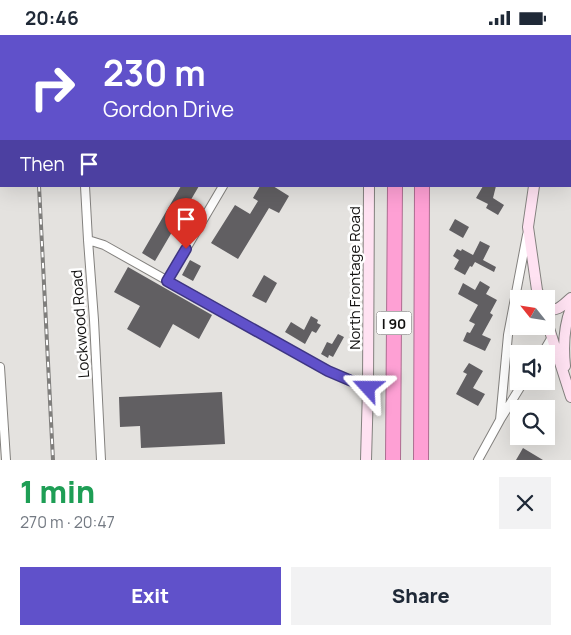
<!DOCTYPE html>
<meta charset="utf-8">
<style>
body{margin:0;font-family:Manrope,sans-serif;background:#f2f2f3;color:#1f2937;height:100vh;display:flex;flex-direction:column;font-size:19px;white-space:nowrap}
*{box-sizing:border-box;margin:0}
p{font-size:16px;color:#747a83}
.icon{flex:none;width:28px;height:28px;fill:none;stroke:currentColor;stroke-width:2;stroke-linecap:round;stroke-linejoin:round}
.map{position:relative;height:425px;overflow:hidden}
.panel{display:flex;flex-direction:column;background:#fff;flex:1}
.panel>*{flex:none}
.banner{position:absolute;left:0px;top:0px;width:571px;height:152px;box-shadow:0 5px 20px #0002;background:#6051ca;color:#fff;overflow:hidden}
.needle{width:32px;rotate:300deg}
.buttons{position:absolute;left:510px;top:255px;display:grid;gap:10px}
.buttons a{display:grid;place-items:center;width:45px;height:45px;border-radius:0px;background:#fff;box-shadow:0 5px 20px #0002;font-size:25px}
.pin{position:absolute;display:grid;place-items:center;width:42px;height:42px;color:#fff;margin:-51px -21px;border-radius:50% 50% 50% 0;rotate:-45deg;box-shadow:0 0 5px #0007}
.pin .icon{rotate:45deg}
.me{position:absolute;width:55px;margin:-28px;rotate:294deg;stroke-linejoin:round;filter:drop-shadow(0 0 4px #0008)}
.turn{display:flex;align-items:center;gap:18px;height:105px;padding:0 20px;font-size:22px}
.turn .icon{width:65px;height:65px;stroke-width:2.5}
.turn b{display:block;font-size:35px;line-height:42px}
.then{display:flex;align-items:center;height:48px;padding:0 20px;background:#0003;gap:10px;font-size:19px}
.round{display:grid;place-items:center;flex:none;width:52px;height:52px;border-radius:0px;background:#f2f2f3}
.overview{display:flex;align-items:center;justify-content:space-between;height:85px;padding:0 20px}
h1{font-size:30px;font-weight:800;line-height:38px;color:#1e9e55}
.primary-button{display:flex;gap:10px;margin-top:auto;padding:10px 20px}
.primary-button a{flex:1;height:58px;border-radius:0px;background:#6051ca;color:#fff;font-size:20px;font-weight:800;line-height:58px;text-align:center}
.primary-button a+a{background:#f2f2f3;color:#1f2937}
.status{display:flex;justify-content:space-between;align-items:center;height:35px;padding:0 25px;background:#fff;direction:ltr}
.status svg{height:14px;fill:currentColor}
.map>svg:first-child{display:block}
</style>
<div class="status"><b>20:46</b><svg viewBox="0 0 49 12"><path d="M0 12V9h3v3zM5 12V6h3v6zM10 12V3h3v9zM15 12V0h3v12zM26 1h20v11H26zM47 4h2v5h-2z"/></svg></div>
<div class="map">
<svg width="571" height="425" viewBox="0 0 571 425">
<rect width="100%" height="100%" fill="#e4e2df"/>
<path fill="#615f62" d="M181,151H199L155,226L142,218Z
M260,151H273L289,161L279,178L269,173L238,224L211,208L235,170L250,179L258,166L253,163Z
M483,151H496L493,163L504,170L498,180L486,173L488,169L476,163Z
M455,184L469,192L463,203L449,195Z
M480,206L490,211L483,225L496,232L494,237L475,227L472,232L470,231L465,240L454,234L459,225L453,221L457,214L461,216L462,214L473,220Z
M190,225L201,231L193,246L182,240Z
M128,232L212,280L199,304L173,289L160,313L127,294L140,271L114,257Z
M264,240L277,248L266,268L252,261Z
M480,246L490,252L486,259L497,265L490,278L493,280L482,300L491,304L485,316L463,306L467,297L470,298L475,289L469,286L478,270L458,259L463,248L475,255Z
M311,281L318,285L317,288L321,290L316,298L312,296L305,309L285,297L291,287L304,295Z
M338,299L344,302L333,322L329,320L328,323L321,319L327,307L332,309Z
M469,328L483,336L473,353L485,359L478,371L456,359L467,339L463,337Z
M222,357L225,409L141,413L140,391L120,392L119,362Z
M523,413L543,425H516Z"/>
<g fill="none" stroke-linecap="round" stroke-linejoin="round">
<defs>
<path id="street" d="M79,0V1
M0,134H1
M85,151L88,205L94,285L101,425
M88,205L104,210L328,336L368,353
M167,246L223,151
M542,319L552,302
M0,332L6,425
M500,385L508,300L527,200
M478,425L500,385L524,346"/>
<path id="secondary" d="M370,1V0
M553,1L554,0
M534,151L528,192L537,255L540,264
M546,274C558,277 563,270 571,263
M546,284L571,362
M565,331C563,312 564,291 571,273
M366,425L368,353L369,151"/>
<path id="highway" d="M396,1V0
M423,1V0
M393,425L395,151
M421,425L422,151"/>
</defs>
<use href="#street" stroke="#83817e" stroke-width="10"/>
<use href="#secondary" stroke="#83817e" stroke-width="12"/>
<use href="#highway" stroke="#ac6e90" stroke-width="16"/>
<use href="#street" stroke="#fff" stroke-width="8"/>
<use href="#secondary" stroke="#ffe2f2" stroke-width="10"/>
<use href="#highway" stroke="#fea0d4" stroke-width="14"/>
<defs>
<path id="rail" d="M31,0V1
M39,151L53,425"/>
</defs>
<use href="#rail" stroke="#7f7e7c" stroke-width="4"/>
<use href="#rail" stroke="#fff" stroke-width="2" stroke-dasharray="5.5" stroke-linecap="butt"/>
</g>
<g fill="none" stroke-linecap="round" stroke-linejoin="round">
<defs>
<path id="route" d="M186,214L167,246L328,336L368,353"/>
</defs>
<use href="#route" stroke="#3e3583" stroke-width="12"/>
<use href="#route" stroke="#6051ca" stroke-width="9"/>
</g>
<g text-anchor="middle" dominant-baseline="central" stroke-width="5" stroke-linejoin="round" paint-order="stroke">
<rect fill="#fff" stroke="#5a5958" stroke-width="1" x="376.5" y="276.5" width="35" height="23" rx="4"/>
<g font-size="14" font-weight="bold" fill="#131211">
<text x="394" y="288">I 90</text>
</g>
<g font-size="15" fill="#131211" stroke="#fff">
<text transform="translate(354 243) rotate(-90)">North Frontage Road</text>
<text transform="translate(80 289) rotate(-94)">Lockwood Road</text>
</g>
</g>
</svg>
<div class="buttons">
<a><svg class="needle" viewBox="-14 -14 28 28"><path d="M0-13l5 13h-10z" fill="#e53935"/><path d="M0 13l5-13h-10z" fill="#747a83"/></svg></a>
<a><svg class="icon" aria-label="sound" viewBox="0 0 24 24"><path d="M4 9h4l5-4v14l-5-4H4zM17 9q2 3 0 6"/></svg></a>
<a><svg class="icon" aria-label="search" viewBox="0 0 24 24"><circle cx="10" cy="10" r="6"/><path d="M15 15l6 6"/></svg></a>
</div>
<div class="pin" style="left:186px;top:214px;background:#d93025"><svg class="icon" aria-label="arrive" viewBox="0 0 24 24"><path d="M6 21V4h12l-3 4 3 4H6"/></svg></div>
<svg class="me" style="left:368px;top:353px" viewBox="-20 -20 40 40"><path d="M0-17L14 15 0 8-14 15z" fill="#6051ca" stroke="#fff" stroke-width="4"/></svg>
<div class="banner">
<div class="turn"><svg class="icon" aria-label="right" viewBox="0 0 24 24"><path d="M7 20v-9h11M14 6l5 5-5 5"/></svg><div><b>230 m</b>Gordon Drive</div></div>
<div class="then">Then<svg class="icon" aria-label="arrive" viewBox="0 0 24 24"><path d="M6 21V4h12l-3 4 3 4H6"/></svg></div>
</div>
</div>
<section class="panel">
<div class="overview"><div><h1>1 min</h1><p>270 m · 20:47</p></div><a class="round"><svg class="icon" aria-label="close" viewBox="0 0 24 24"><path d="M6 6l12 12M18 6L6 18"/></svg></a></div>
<div class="primary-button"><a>Exit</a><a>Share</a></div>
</section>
